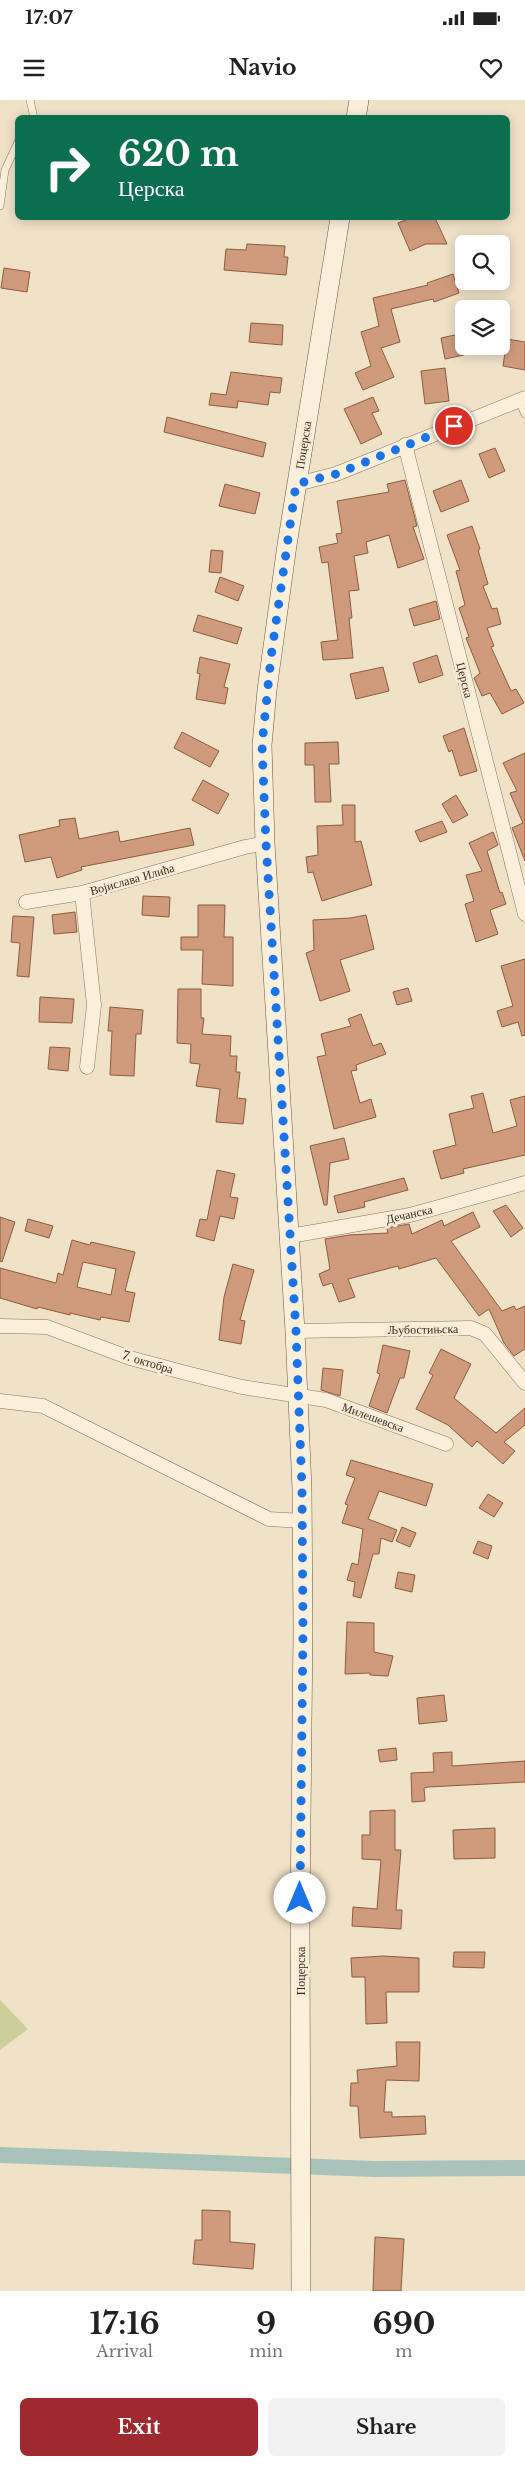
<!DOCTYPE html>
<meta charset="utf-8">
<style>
body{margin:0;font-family:"Libre Baskerville",serif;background:#f2f2f2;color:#222;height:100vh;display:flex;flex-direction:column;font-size:19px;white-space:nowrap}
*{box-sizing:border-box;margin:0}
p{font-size:16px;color:#767676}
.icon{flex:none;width:28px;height:28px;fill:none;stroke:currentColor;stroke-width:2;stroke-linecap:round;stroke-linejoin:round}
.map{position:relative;height:2191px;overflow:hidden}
.details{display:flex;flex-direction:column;background:#fff;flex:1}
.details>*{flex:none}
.hud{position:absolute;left:15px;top:15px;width:495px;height:105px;border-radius:8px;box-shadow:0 2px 12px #0003;background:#0b6e4f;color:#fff;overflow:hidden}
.buttons{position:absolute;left:455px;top:135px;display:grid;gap:10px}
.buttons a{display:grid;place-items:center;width:55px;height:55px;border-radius:8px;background:#fff;box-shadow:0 2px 12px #0003;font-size:25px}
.pin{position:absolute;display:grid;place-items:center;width:42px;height:42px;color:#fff;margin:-21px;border:2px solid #fff;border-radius:50%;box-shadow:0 1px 5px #0007}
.me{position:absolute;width:55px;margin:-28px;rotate:0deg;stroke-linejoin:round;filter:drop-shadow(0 0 4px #0008)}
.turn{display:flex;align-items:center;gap:18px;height:105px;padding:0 20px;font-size:22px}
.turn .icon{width:65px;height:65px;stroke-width:2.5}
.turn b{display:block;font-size:35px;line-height:42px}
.eta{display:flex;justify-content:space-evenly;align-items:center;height:85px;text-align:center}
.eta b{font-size:30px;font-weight:700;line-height:35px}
.primary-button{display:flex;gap:10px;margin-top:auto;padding:10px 20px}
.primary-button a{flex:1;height:58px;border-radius:8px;background:#9e2a2f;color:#fff;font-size:20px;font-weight:700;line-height:58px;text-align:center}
.primary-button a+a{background:#f2f2f2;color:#222}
.status{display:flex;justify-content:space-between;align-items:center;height:35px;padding:0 25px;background:#fff;direction:ltr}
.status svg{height:14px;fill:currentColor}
header{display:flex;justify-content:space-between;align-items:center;height:65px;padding:0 20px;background:#fff;font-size:22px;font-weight:700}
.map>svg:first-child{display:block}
</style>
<div class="status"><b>17:07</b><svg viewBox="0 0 49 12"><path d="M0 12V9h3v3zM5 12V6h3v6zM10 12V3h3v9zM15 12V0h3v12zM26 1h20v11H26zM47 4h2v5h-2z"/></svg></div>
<header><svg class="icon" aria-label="menu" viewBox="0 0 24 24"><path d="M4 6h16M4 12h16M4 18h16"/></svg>Navio<svg class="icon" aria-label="heart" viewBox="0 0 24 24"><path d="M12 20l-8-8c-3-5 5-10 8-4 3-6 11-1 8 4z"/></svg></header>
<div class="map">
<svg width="525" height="2191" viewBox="0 0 525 2191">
<rect width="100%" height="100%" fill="#f0e2c7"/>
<path fill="#cbcf9a" d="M0,1900L28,1929L0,1950Z"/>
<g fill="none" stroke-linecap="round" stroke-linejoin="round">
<path stroke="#a8c4ba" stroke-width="16" d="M0,2055L374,2069L525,2068"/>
</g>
<path fill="#cf9b7c" stroke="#8d5b41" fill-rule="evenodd" d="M411,118H435L447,144H426L410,151L398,123Z
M247,144L285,146L284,157H288L286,175L224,170L226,149L246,150Z
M4,168L30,172L27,192L1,188Z
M453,174L459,193L434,202L433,199L391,209L400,242L381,248L394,277L363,290L355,273L371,266L361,232L379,226L373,198L428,185L427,183Z
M251,223L283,225L282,245L249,242Z
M464,233V255L445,259L441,238Z
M507,239L525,242V270L503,266Z
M445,268L449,301L425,304L421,271Z
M231,272L282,278L280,293L270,292L268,305L238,301L237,308L209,305L211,293L226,295Z
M373,297L379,311L372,313L382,334L361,344L344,309Z
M167,317L266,343L263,357L164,332Z
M495,348L505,371L489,378L479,354Z
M405,380L417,426L413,427L424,459L398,468L389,435L366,442L368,453L354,456L359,490L349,491L352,518H349L353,558L323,560L321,542L338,540L328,462L322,463L319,447L338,443L336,434L342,433L337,401L389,392L387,384Z
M461,380L469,401L441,412L433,391Z
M225,384L260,393L255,414L219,406Z
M472,426L480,449L478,450L488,484L483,486L492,509L497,508L501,524L487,528L494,546L491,547L511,591L516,589L524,603L502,614L490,593L482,596L474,578L480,573L466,538L469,537L459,508L465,505L456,471L460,470L447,435Z
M211,450L223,451L221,473L209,472Z
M220,477L244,486L238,501L215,492Z
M436,501L440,519L414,526L409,509Z
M198,515L242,528L237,544L193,531Z
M437,555L443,575L419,583L413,563Z
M200,557L230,564L224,587L228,588L225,604L196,599L200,574L197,573Z
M383,567L389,591L356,599L350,574Z
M464,628L477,671L460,676L452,650L449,652L443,636Z
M182,632L219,651L210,667L174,648Z
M338,642L339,664H329L331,702H315L314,665H305V643Z
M525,653V761L512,728L523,723L510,693L517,691L503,663Z
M203,680L229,694L218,714L192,700Z
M456,695L468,715L453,723L442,704Z
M342,705H355V742L361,741L372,785L322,801L313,772L308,773L306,757L318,755L317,726L343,725Z
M75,718L79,739L118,731L120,742L190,728L194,745L81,767L82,770L57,778L51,757L25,762L19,735L60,726L59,720Z
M442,721L447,732L420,742L415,731Z
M493,732L498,745L487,751L500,793L502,792L506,804L490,810L498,834L476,842L465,804L474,801L466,775L482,771L469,743Z
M143,796L170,797L169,817L142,815Z
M198,805H225L224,837H233V886L202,884L203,850H181V837H198Z
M75,812L77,832L54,834L52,815Z
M366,815L374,849L340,860L350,891L320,901L306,853L314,850L313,820L350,818Z
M13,816L34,817L29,877L17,876L20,843L11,842Z
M525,859V935L522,936L518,922L502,927L497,911L513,906L501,866Z
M408,888L412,901L397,905L393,892Z
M178,889H201V918H204L202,934L231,936L230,956H237L236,972H240L237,998L246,999L243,1024L216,1022L220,989L196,986L200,964L190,963L191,944L177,943Z
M40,897L74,899L72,923L39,922Z
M110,907L143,910L141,934H136L134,976L110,975L112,931H108Z
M361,914L373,946L381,943L386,954L356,965L357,970L351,971L360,1003L371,999L376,1017L334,1029L317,957L326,955L321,934L351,926L348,919Z
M50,947L70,948L68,971L48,969Z
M483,993L493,1033L517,1026L510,1000L525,996V1055L463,1069L464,1073L441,1079L433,1051L456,1045L449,1014L474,1008L471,996Z
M344,1038L349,1059L330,1063L327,1105H324L310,1046Z
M217,1070L235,1074L230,1097L238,1098L234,1119L220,1116L214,1141L196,1136L200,1119L207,1120Z
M404,1078L408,1090L364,1102L365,1107L338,1113L334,1096Z
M506,1105L523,1128L511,1137L493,1111Z
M473,1112L480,1127L451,1141L502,1211L514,1206L516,1210L525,1206V1249L514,1256L504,1243L489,1209L479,1216L436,1158L399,1169L398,1166L348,1179L355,1197L339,1202L332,1183L323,1186L319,1174L330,1169L325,1139L349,1135L388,1133L387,1128L409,1124L412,1134L442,1120L444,1126Z
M0,1117L15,1122L2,1162L0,1161Z
M28,1119L53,1126L49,1138L25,1131Z
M72,1140L90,1145L91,1142L135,1152L125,1191L135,1193L129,1222L101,1217L100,1220L70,1213V1215L38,1207L37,1209L0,1198V1168L56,1183L58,1173L63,1175ZM83,1162L116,1169L111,1195L77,1187Z
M233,1164L254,1170L240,1220L245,1221L241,1244L219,1240L224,1197Z
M383,1245L410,1251L404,1278H400L387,1313L369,1306L380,1274L377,1273Z
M441,1249L471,1264L454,1298L496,1333L525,1308V1325L504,1342L515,1351L503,1364L477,1341L472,1347L448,1325L416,1309L433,1275L429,1273Z
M323,1268L343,1270L340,1296L321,1290Z
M351,1360L433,1384L426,1406L379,1391L368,1419L397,1430L392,1442L381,1438L379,1454H373L361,1498L353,1496L355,1482L347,1480L352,1463L358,1465L363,1429L342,1423L348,1405L345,1404L355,1378L346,1375Z
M488,1394L503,1403L494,1417L479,1408Z
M402,1427L416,1433L410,1447L396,1441Z
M478,1441L492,1446L488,1459L473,1453Z
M398,1472L415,1475L412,1492L395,1488Z
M347,1522L374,1523V1552L393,1556L388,1576L370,1575V1573L345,1574Z
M444,1595L447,1621L419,1624L417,1598Z
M396,1648L397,1660L380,1662L378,1650Z
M452,1652V1666L525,1661V1682L428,1687L424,1688L425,1701L412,1702L411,1673L434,1672L433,1653Z
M395,1710V1750H401L396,1810H402L401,1829L352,1826L353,1807L377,1809L381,1760L362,1759V1735H370V1711Z
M495,1728V1758L454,1759L453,1730Z
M454,1852H485L484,1868L453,1867Z
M383,1856L419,1858V1892H386L387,1923L366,1924L365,1877H352L351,1858Z
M396,1942H420L419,1981L386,1980L384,2012H392V2017L425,2016L426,2034L360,2038L358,2006H350L351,1983H358L357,1970L397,1966Z
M202,2110L230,2111V2142L255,2144L253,2169L193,2164L195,2140H202Z
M375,2137L404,2139L401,2191H373Z"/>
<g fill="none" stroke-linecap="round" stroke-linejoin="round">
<defs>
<path id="service" d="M30,0L34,18
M0,106L5,70L18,42
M519,301L525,314"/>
<path id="minor" d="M405,345L525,814
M297,384L336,374L525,298
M82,793L94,905L87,967
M26,802L82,793L245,747L265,743
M290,1136L410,1115L525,1083
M0,1226L47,1227L130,1258L186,1273L242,1287L326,1300L446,1344
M295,1231L471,1228L485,1234L525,1283
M0,1301L43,1306L269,1419L302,1421"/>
<path id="secondary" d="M356,18L359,0
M301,2191L300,1813L303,1530L302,1389L295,1231L265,743L262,645L267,590L287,445L340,118"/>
</defs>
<use href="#service" stroke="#8d735b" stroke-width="8"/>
<use href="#minor" stroke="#8d735b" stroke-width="15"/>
<use href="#secondary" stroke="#6f553f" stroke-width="20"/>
<use href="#service" stroke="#faefdb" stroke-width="7"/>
<use href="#minor" stroke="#faefdb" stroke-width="14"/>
<use href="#secondary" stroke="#faefdb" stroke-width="19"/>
</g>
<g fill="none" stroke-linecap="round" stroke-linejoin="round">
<path stroke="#1a73e8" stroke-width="9" stroke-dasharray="0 16.2" d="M300,1798L303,1530L302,1389L296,1231L266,743L262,645L271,557L296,384L336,374L454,326"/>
</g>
<g text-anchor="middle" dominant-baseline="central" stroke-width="5" stroke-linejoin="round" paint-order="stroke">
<g font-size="12" fill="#3c2c20" stroke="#f7ecd7">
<text transform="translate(303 345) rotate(-81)">Поцерска</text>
<text transform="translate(465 580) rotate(76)">Церска</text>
<text transform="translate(132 779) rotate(-16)">Војислава Илића</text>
<text transform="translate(409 1114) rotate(-13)">Дечанска</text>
<text transform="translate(423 1229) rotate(-1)">Љубостињска</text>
<text transform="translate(148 1262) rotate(17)">7. октобра</text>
<text transform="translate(373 1317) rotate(20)">Милешевска</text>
<text transform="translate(300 1871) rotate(-90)">Поцерска</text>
</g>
</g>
</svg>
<div class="buttons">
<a><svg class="icon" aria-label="search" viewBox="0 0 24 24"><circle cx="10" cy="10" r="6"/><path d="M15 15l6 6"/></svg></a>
<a><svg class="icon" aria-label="layers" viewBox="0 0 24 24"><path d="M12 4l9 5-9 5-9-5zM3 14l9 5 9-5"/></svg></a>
</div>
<div class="pin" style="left:454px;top:326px;background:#d93025"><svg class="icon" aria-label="arrive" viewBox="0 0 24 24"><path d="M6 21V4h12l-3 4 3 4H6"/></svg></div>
<svg class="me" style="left:300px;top:1798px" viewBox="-20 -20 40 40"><circle r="19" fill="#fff"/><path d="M0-13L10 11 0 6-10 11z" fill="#1a73e8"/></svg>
<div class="hud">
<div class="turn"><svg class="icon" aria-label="right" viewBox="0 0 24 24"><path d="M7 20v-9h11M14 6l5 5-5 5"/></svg><div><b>620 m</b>Церска</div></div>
</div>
</div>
<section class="details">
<div class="eta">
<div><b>17:16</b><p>Arrival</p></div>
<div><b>9</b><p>min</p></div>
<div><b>690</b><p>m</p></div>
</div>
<div class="primary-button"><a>Exit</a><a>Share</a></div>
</section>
